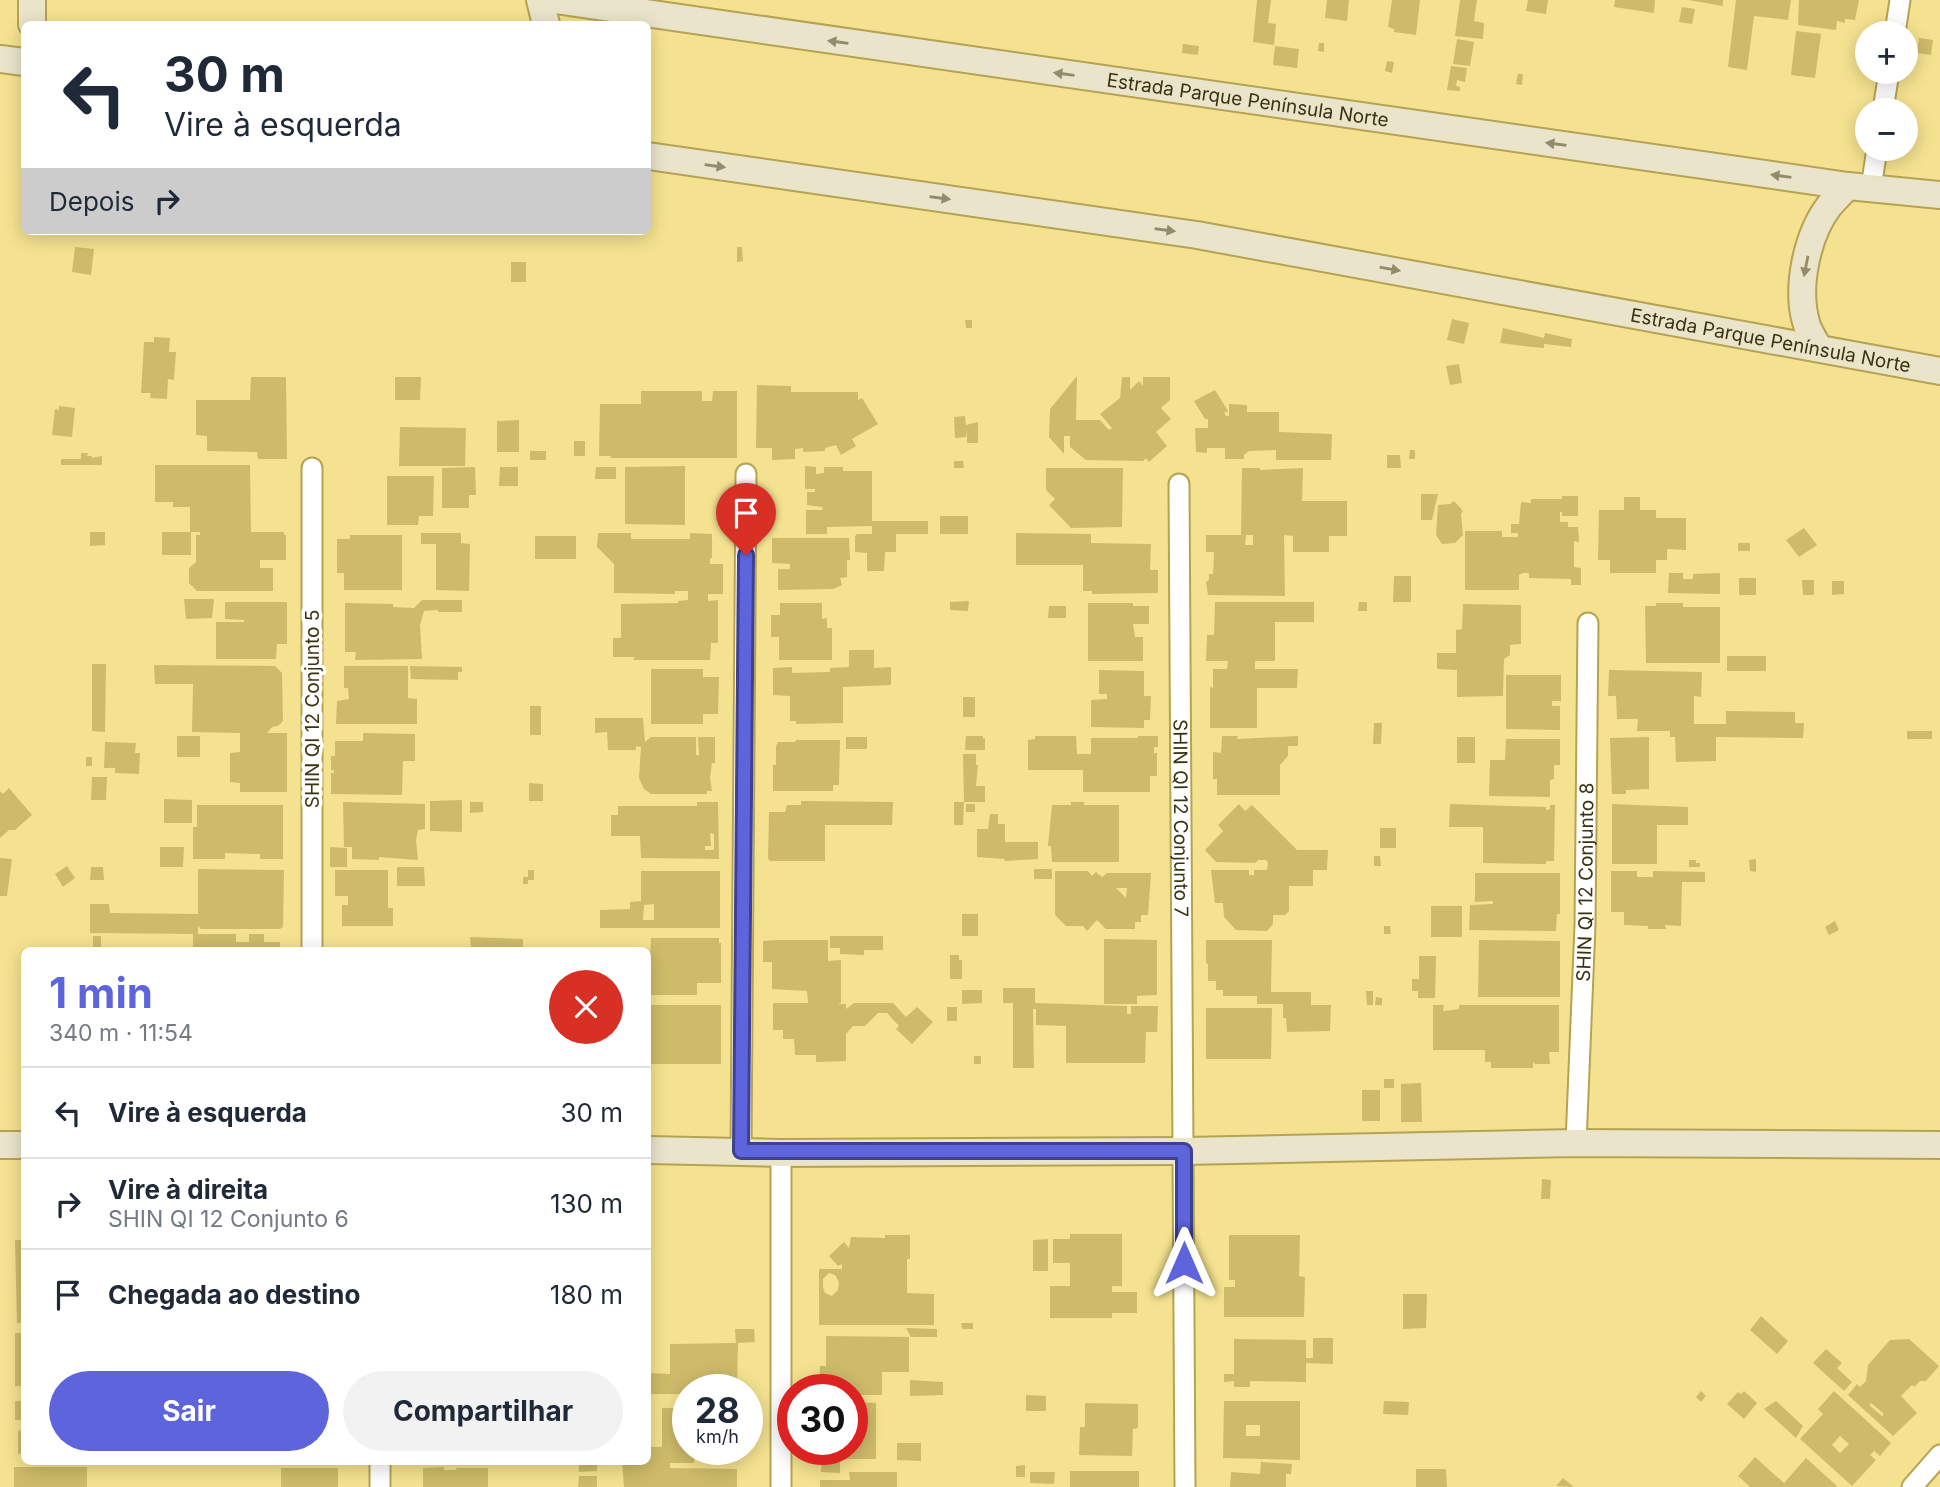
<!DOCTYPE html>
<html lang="pt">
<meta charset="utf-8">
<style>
body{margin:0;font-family:Inter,sans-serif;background:#f2f2f3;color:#1f2937;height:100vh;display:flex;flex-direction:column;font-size:26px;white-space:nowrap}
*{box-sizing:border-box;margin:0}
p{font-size:23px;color:#747a83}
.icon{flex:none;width:38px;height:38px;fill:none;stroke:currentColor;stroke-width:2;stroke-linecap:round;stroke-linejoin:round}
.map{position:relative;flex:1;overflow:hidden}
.side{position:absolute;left:21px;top:947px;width:630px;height:518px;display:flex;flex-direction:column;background:#fff;border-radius:10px;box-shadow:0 4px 18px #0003}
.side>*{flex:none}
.banner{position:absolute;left:21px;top:21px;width:630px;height:214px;border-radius:10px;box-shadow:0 4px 18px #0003;background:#fff;color:#1f2937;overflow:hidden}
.buttons{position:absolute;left:1855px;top:21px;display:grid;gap:14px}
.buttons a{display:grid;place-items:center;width:63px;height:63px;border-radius:50%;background:#fff;box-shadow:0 4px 18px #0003;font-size:35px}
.speed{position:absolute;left:672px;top:1374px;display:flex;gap:14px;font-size:35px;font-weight:700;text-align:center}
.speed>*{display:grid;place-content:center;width:91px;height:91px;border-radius:50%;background:#fff;box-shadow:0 4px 18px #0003;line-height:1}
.speed small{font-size:18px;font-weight:400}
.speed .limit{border:10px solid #d22;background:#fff;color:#111}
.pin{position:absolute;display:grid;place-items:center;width:60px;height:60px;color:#fff;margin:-72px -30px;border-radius:50% 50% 50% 0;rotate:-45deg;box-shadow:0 0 7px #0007}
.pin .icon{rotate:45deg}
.me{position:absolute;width:77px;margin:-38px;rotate:0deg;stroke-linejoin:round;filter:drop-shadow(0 0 5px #0008)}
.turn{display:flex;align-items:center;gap:24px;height:147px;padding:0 28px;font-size:32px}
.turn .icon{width:91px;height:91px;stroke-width:2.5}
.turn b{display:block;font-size:49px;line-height:60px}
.then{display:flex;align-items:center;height:66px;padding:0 28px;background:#0003;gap:14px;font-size:26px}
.round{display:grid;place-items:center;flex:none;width:74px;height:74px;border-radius:37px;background:#f2f2f3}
.headline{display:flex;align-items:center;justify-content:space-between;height:119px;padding:0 28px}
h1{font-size:42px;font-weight:700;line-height:52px;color:#5e64dc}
.action{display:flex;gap:14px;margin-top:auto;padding:14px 28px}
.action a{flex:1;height:80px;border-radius:42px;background:#5e64dc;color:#fff;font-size:28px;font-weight:700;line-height:80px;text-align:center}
.action a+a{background:#f2f2f3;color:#1f2937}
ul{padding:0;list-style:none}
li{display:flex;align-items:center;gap:21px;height:91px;padding:0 28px;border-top:2px solid #e0e1e3}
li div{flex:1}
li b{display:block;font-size:26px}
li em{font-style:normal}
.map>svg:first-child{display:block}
</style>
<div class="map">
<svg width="1940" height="1487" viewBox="0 0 1940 1487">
<rect width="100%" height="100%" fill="#f5e290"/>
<path fill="#cebb6a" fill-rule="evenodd" d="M1257,0H1271L1268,23L1276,24L1274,45L1253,42Z
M1327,0H1349L1347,21L1325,18Z
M1392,0H1420L1416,35L1394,32V29L1388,27Z
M1460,0H1477L1474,21L1484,23L1483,39L1455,36Z
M1528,0H1548L1546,14L1526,11Z
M1615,0H1655L1654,13L1614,7Z
M1688,0H1723V6Z
M1736,0H1791L1788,20L1754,16L1747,70L1728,67Z
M1799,0H1859L1855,20L1845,19V23L1837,21L1836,30L1798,25Z
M1682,7L1695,9L1692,24L1679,22Z
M1796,31L1821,34L1815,78L1791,75Z
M1919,38L1933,40L1931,55L1917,53Z
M1457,39L1474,42L1470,66L1453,64Z
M1319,43H1324V52L1318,51Z
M1183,44L1199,46L1198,55L1182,53Z
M1275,46L1299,49L1297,68L1273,65Z
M1387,61L1394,62L1392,73L1385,71Z
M1451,66L1467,68L1465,82L1457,80L1456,86L1460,87V91L1447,90Z
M1518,74H1523L1522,85L1516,84Z
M75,247L94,249L91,275L72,272Z
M737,247H742L743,261L737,262Z
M511,262H526V282H511Z
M1452,319L1469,323L1464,344L1447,340Z
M965,320H972V328H966Z
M1503,328L1544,338L1545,333L1572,339L1571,347L1544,344V348L1533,347L1500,343Z
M154,337L170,338L169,352H176L174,380L168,379L167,399L150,398L151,393H141L144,342H154Z
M1459,364L1462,383L1450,385L1446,366Z
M1077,376L1076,420H1100L1109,430L1112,428L1100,414L1120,398L1122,377H1130V390L1139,381L1143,386V377H1170V400L1161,408L1171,419L1156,432L1167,446L1149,462L1146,458L1143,461L1086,460L1070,447V436H1064V454L1049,437L1050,409Z
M251,377H286L287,459H258L257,452L207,451V436L196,435V400H250Z
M395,377H421L420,400H395Z
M757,385L791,386V392H858V400L862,398L878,424L852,439L856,446L841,455L836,445L825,448V451L803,452V448L795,449V459L772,460V448H756Z
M1215,390L1228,411L1224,413L1226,416H1229V404L1247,405V412H1279V432L1332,434L1331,460H1276V450L1249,451L1244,455V459H1225V448H1207V453L1196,452L1195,428H1208V419H1205L1194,401Z
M641,391H702V401H712L713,391H737V458H610L611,456H599L600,404H641Z
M59,406L75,408L72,437L52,435L55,409L59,410Z
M965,416L966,425L978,422V443H967V430L966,437L955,438L954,417Z
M519,420V452H497V421Z
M400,427L466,428L465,466H399Z
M574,441H585V456H574Z
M1410,450H1415V459H1409Z
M530,451H546V460H530Z
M81,453H88L87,456H92V458L102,456V465H61V459H81Z
M1387,455H1400L1401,468H1387Z
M954,461H963L964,468H954Z
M155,465H250L251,532H284V535H286V560H260V568H273V591H197L189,583V568L196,562V535H200V532H190V507H173V502H155Z
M685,466V525L625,524V467Z
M805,466L816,467V474L824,473V467H843V471H872V521H928V534H896V552H885L884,571H867V553L855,552V536L857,534H872V526L827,527V534H806V510H823L822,507L807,505V492H815V489H805Z
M475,467L476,495H469V508H442V468Z
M500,467H518V486H499Z
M596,467H616V479H595Z
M1046,468H1123L1122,527L1071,528L1049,505L1055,499L1046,490Z
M1242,468H1260V470L1303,468L1302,501H1347V536H1329V552H1293V536L1284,535L1285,596L1208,595L1206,582L1209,580V574H1213L1214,552H1206V535H1241ZM1246,535H1253V545H1245Z
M387,476H434L433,516H419L418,525H387Z
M1421,494H1438L1432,520H1421Z
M1562,496H1578V516H1562V512H1560V522H1568V527H1578L1579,542L1574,541V567L1581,568V585H1571V579L1529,578V573H1523L1519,575V590H1465V531H1502V537H1518V533H1511V524H1519L1521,502L1531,503V499H1562Z
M1624,497H1640V510H1656V518H1686V550L1667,549V560H1656V573H1610V560H1598L1599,510H1624Z
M1454,501L1463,511L1461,514L1463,535L1455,543L1442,544L1436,535L1438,505L1450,504Z
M940,516H968V534H940Z
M1804,528L1817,545L1799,557L1786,540Z
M90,532H105V545L90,546Z
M162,532H191V555H162Z
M421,533H461V543L470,544L469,591L436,590V544H421Z
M598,533H631V539H690V533L712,534V558H710V564H723V594H708V601L718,600V643H711L710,660H633L635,657H613V638H621V604L678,603V601L688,600V591H675V594L614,593V564L597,547Z
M1016,533L1091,534V543L1151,544L1150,570H1158V593L1092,594V591H1083V565H1016Z
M350,535H402V590H344V573H337V539H350Z
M535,536H576V559H535Z
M772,538H849L850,560H847V577L840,578L842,585L833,589L778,590V569H790V564L772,563Z
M1738,543H1750V551H1738Z
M1669,573H1683V579H1693V574L1720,573V594L1668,593Z
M1394,576H1411V602H1393Z
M1739,578H1756V595H1739Z
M1802,580H1814V595H1803Z
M1832,581H1844V594L1832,595Z
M184,599H214L212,618L186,619Z
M422,600H462V612H438V610L424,611L420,625L422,659L355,660L356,652H345V603L393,604V607L414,608Z
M969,601L968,611L950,610V602Z
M225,602H287V644H277L276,659H216V622H244V620L225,619Z
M1215,602H1314V622H1275V661H1255V669H1298L1297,688H1257V728H1210V687L1213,688V669H1227L1228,661H1206L1207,635H1214Z
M1359,602H1367V611H1358Z
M780,603H822V619L827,618V628H832V660H779V637H771V615H780Z
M1088,603H1133V606H1149V624H1133L1135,637H1143V661H1088Z
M1656,603H1683V607H1720V663H1646L1645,606H1656Z
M1463,604L1521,605V644L1510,645V655L1504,659L1503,696L1457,697V670L1437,669V653H1456V630L1462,629Z
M1049,606H1066V618H1048Z
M849,650H874V668L891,667V685L843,687V723L796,724V721H790V696L773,695V668L792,667V673L830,672V668L849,667Z
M1727,656H1766V671H1727Z
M92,664H106L105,732L92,731Z
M154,665L275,666L282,673L283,721L278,726L272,727L267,733H287V792H240V783L230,782V753L240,752V733L192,732L193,684H155Z
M344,666H408V698L417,699V724H336L337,701L349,699L348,688H344Z
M410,666L462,667V672H458V680L411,679Z
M651,669H703V677H719L718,714H703V724H651Z
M1099,670L1144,671V696H1151L1150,720H1144V728L1091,727V700L1107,699V694H1099Z
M1609,670L1702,672L1701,697L1694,696V724H1726V711L1795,712V723H1804L1803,738L1716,737V761L1676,762L1675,737H1670V731H1637L1638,719H1617L1616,696H1608Z
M1506,675H1561V701H1552V706H1560V730L1506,729Z
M963,697H975V717H963Z
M530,706H541V735H530Z
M595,718H643L645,742L651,737H696V755H699L698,737H715V763H712L710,778L712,791H707V794H651L644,789L639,778L641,747L636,746V750H608L607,732L595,733Z
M1374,723H1382L1381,744H1373Z
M1907,731H1932V739H1907Z
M363,733L415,734V761H403L402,795L331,794V773H334V770H331V756H335V741H363Z
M177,736H200V757H177Z
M966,736H983V739L985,738V750H965Z
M1035,736H1076L1077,754H1091V738H1138V736H1158V747H1154V753H1157V776H1150V792H1083V770H1028V740L1035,739Z
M1222,736H1238L1237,739L1298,736V746H1288V756L1280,765V795H1217V779H1213V752L1221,753Z
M846,737H867V749H846Z
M1457,737H1475V763H1457Z
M1649,737V789L1626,790V794H1612L1610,738Z
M1506,739H1560V765H1554V779L1550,780V797L1489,796L1490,760H1505Z
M796,740H840L839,785H833V791H773V765H776V746L778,742H795Z
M105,742L136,743L135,753H140L139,774L115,773V768H104Z
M963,754H976V765H978L976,786H985V802H964L963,825H954V802H964Z
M86,757H92V766H86Z
M92,777H107L106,800H91Z
M529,783L543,784V801H529Z
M9,788L32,815L15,830H9L0,838V791L3,794Z
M164,799L192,800V823H164Z
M462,800V832L430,831V801Z
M801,801L893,802L892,825H825V861H770L768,859L769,812H785L787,805H801Z
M343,802L425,804V829L418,830L416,840L418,860L379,857V860L352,859V847H344Z
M470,802H483V812L470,813Z
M697,802H718L719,859L641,858L640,836H611V815H618V806H697ZM710,833L714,834V850H705V846H711Z
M1071,802H1084V805H1119V862H1052L1051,846H1048L1052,805H1071Z
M966,804H975V812H966Z
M1239,804L1245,811L1252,805L1297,850H1328L1327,870H1313V886H1289V911L1285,915H1273V924L1267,931L1236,930L1224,917L1223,903H1215L1211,870H1249V875H1254V870H1267L1268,862L1266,860H1258L1255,863L1216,862L1205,850L1223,831L1218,825Z
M1450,804L1546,807V810L1550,809V805H1555L1554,861H1546V864L1483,863V827H1449Z
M1612,804L1688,807V825H1657V864H1612Z
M197,805H283V859H260V854L225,853V859H193V827H197Z
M990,814H998V824H1005V842H1038V859L1005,861L1004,859L977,857V829H988Z
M1380,828H1396V848H1380Z
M160,847H184L183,867H160Z
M330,847L347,848V867H330Z
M1374,856H1380L1381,866H1374Z
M0,858L12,859L7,896H0Z
M1756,859V872L1750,871L1749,860Z
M1689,860H1696V863H1700V867H1689Z
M67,866L75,878L63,887L55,874Z
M91,867H103L104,880H90Z
M397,867H424L425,886H397Z
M198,869L284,870L283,927L280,929H201L198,926V934H236V942H249V934H264V942H280V950H193V934L90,933V904H109L110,913L198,914Z
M1034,869H1052V879H1034Z
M335,870H388V908H393V926H342V905H348V896H335Z
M528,870H534V880H528V884H523V877H528Z
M641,871H720V928H600V910L630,909V902L641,901ZM654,904V920H643L644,905Z
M1055,871H1088L1092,876L1096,872L1102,877L1107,873H1151L1148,915H1141V922H1135V929H1106L1097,920L1087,931L1083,926H1066L1055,915ZM1116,888H1127L1126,898Z
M1611,871H1637V877H1653V871L1705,872V882H1682L1681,926L1665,925L1666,929H1648V926L1624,925V912H1611Z
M1475,873H1560V914H1557L1556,931L1469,930L1470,905L1493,904V901L1475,902Z
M1431,906H1462V937H1431Z
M962,914H978V936H962Z
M1835,921L1839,930L1829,935L1825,927Z
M1384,926H1390L1391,934H1384Z
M93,936H101V949H93Z
M830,936H883V950H864V955L840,954V948H830Z
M470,937L523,939V950H471Z
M651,938H719V943H721V983H697V995H648V963H650Z
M1104,939L1157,940V995L1137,996V1004H1104Z
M776,940H828V961L841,960V1003L837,1004H846V1009L854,1003H893L906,1017L917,1007L933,1022L912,1044L896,1029L899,1026L887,1013H878L865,1026H853L846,1034V1061L816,1062V1055H795L794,1039H783V1030H773V1003H808L807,991L772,989V962H763V941Z
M1206,940H1272L1271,992H1311V1005H1331L1330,1031L1287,1032L1286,1018H1283V1004H1257V996H1223V990H1216V981H1208V964L1206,963Z
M1479,940L1560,941V997H1478Z
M950,955H959V960H962V979H950Z
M1419,956H1436L1435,998H1418V991H1412V979H1419Z
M1003,988H1035V1003L1127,1006V1014H1131V1006H1158L1157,1032H1146L1145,1063H1066V1026L1036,1025V1009H1033L1034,1068H1013V1003H1003Z
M962,990H982V1003L962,1004Z
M1366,991H1373V1005H1367Z
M1376,997L1382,998V1005H1375Z
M648,1005H721V1064H648Z
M1433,1005H1444L1443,1011L1459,1009V1005H1559V1052H1549L1550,1064H1535L1533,1062V1068H1491V1062H1485V1050H1433Z
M947,1007H957V1021H947Z
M1206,1008H1272L1271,1059H1206Z
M974,1056H981V1064H974Z
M1384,1079H1394V1088H1384Z
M1421,1083L1422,1122H1401V1084Z
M1362,1090H1380V1121H1362Z
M1542,1179L1551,1180L1550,1199H1541Z
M1070,1234H1122V1286H1112V1292H1137V1313H1112V1318H1050V1286H1070V1263H1053V1239H1070Z
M885,1235H910V1259H907V1293L934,1294V1325H819V1269H842V1264L838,1266L829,1256L844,1242L849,1248L851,1237L885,1238ZM829,1273L835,1275L839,1282L838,1290L832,1296L825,1293L823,1287V1279Z
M1229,1235H1300L1299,1276L1305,1277L1304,1317H1224V1287H1235V1280H1229Z
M1048,1239V1271H1033V1240Z
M15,1240H24V1323H17Z
M1403,1294H1427L1426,1328L1403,1329Z
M1761,1316L1788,1341L1777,1354L1750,1330Z
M961,1323H973V1329H962Z
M906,1328L937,1329V1337H911Z
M735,1329H754L755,1342L738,1343L737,1390H688V1394H648V1373L670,1374V1344L736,1343Z
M15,1333H24V1386H15Z
M826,1336L909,1337V1372H882V1395H852V1390H826V1385H819L820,1366H826Z
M1313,1338H1333V1364L1306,1363V1382L1250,1381V1387H1234V1381L1224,1382V1374H1234V1339L1306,1340V1358H1313Z
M1909,1339L1939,1366L1926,1381H1920L1914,1387L1912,1385L1901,1396L1917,1413L1893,1436L1848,1395L1857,1384L1860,1387L1866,1381L1868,1365L1890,1340ZM1871,1403L1884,1414L1882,1416L1869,1405Z
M1826,1349L1842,1363L1837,1368L1852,1382L1844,1391L1813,1363Z
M910,1380L943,1382V1395L910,1396Z
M1701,1391L1706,1396L1701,1402L1696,1397Z
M1744,1391L1757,1403L1744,1419L1727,1404L1738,1392L1741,1394Z
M1834,1391L1891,1443L1880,1456L1874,1451L1870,1455L1876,1460L1852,1486L1800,1439L1823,1414L1818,1409ZM1840,1436L1849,1444L1840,1453L1832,1445Z
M1026,1395L1046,1396V1411H1026Z
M15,1401H24V1420H15Z
M1224,1401H1300V1460L1223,1458ZM1246,1425H1260V1436H1246Z
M1384,1401L1409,1402L1408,1415L1383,1414Z
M1776,1401L1803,1426L1796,1438L1764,1409Z
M852,1402L876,1403V1459H837V1456H830V1462H840V1473L821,1472L822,1449H852Z
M1085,1403L1138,1404V1428L1133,1429L1132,1456L1079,1455L1080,1427H1085Z
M662,1408H688V1449H737V1454L725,1455V1462H717L716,1455H694V1463H670V1468L737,1469V1487H624L622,1461H648V1447H662Z
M24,1430V1454H18V1431Z
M897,1443H921V1461L897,1460Z
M1755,1457L1784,1483L1806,1458L1838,1487H1750L1738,1476Z
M579,1461H597V1471L579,1472Z
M1261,1462L1292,1464L1291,1474H1286V1487H1230L1231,1472L1260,1474Z
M1025,1465V1477H1016V1466Z
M14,1467H87V1487H14Z
M444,1467V1470H457L456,1468H488V1487H423V1468Z
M281,1468H338V1487H281Z
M1416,1469H1446L1447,1487H1416Z
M1070,1471H1139V1487H1070Z
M849,1472H897V1487H820V1480H850Z
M1030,1472H1055L1054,1484L1030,1483Z
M579,1476H597V1487H578Z
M1563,1478L1574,1487L1556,1486Z"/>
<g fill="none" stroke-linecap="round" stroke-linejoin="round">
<defs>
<g id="street">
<path d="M1895,33L1900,0"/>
<path d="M1883,110L1889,72"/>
<path d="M1871,188L1877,149"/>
<path d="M312,468V950"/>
<path id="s1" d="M1179,484L1185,1487"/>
<path id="s2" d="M1576,1143L1585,925L1588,623"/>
<path d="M741,1151L746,474"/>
<path d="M781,1153V1487"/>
<path d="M380,1487V1461"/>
<path d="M1912,1487L1940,1455"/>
</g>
<g id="secondary">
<path d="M540,0L546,24"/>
<path id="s3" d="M555,0L1848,186L1940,195"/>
<path d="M32,24V0"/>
<path d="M0,59L24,62"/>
<path id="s4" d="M648,156L1197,235L1940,371"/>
<path d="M1818,347C1814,339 1808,331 1806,322C1796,287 1807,235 1829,206C1835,199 1842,192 1848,186"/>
<path d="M0,1145H24"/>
<path d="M648,1150L781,1153L1184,1151L1576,1143L1940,1145"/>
</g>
</defs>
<use href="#street" stroke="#b6a352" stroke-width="23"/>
<use href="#secondary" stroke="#b6a352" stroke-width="30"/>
<use href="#street" stroke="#fff" stroke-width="19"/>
<use href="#secondary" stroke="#eae4ca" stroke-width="26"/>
</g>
<defs><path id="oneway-solid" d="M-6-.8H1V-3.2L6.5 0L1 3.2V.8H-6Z" transform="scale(1.75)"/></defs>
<g fill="#928c6d">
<use href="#oneway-solid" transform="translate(838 42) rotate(-172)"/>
<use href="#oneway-solid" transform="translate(1064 74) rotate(-172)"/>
<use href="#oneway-solid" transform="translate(1556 144) rotate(-172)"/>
<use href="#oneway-solid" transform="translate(715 166) rotate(8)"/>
<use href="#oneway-solid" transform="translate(1781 176) rotate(-172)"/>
<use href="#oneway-solid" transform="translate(940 198) rotate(8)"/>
<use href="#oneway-solid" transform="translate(1165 230) rotate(8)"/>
<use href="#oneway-solid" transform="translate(1806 266) rotate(101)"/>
<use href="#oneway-solid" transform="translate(1390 269) rotate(10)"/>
</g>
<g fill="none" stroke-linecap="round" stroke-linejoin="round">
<defs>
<path id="route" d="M746,555L741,1151H1184V1263"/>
</defs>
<use href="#route" stroke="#3d418f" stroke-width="18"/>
<use href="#route" stroke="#5e64dc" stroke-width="12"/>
</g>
<g text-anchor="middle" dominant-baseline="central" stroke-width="7" stroke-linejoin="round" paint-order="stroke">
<g font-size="19" fill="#3a3310" stroke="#fff">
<text stroke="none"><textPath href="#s3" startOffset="700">Estrada Parque Península Norte</textPath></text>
<text stroke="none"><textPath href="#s4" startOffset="1138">Estrada Parque Península Norte</textPath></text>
<text transform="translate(312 709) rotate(-90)">SHIN QI 12 Conjunto 5</text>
<text stroke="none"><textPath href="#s1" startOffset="334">SHIN QI 12 Conjunto 7</textPath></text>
<text stroke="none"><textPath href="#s2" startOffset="261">SHIN QI 12 Conjunto 8</textPath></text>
</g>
</g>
</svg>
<div class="buttons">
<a>+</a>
<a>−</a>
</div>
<div class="speed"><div>28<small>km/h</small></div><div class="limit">30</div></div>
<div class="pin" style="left:746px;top:555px;background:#d93025"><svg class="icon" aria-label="arrive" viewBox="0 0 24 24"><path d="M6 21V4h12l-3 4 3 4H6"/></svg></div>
<svg class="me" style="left:1184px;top:1263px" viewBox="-20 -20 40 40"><path d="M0-17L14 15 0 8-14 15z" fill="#5e64dc" stroke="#fff" stroke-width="4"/></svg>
<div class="banner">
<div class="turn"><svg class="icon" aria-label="left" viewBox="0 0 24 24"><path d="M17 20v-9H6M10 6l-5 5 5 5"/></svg><div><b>30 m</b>Vire à esquerda</div></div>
<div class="then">Depois<svg class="icon" aria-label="right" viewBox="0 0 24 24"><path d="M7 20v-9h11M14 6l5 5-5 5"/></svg></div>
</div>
<section class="side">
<div class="headline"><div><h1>1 min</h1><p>340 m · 11:54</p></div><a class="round" style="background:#d93025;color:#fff"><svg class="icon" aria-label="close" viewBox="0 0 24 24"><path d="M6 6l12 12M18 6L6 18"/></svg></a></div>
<ul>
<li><svg class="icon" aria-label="left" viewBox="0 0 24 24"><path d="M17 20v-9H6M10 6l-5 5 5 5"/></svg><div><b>Vire à esquerda</b></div><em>30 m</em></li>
<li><svg class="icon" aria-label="right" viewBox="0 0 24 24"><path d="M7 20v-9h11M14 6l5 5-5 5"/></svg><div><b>Vire à direita</b><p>SHIN QI 12 Conjunto 6</p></div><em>130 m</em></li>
<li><svg class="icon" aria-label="arrive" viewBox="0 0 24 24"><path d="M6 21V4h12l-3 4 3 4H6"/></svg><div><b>Chegada ao destino</b></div><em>180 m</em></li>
</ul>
<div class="action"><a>Sair</a><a>Compartilhar</a></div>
</section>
</div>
